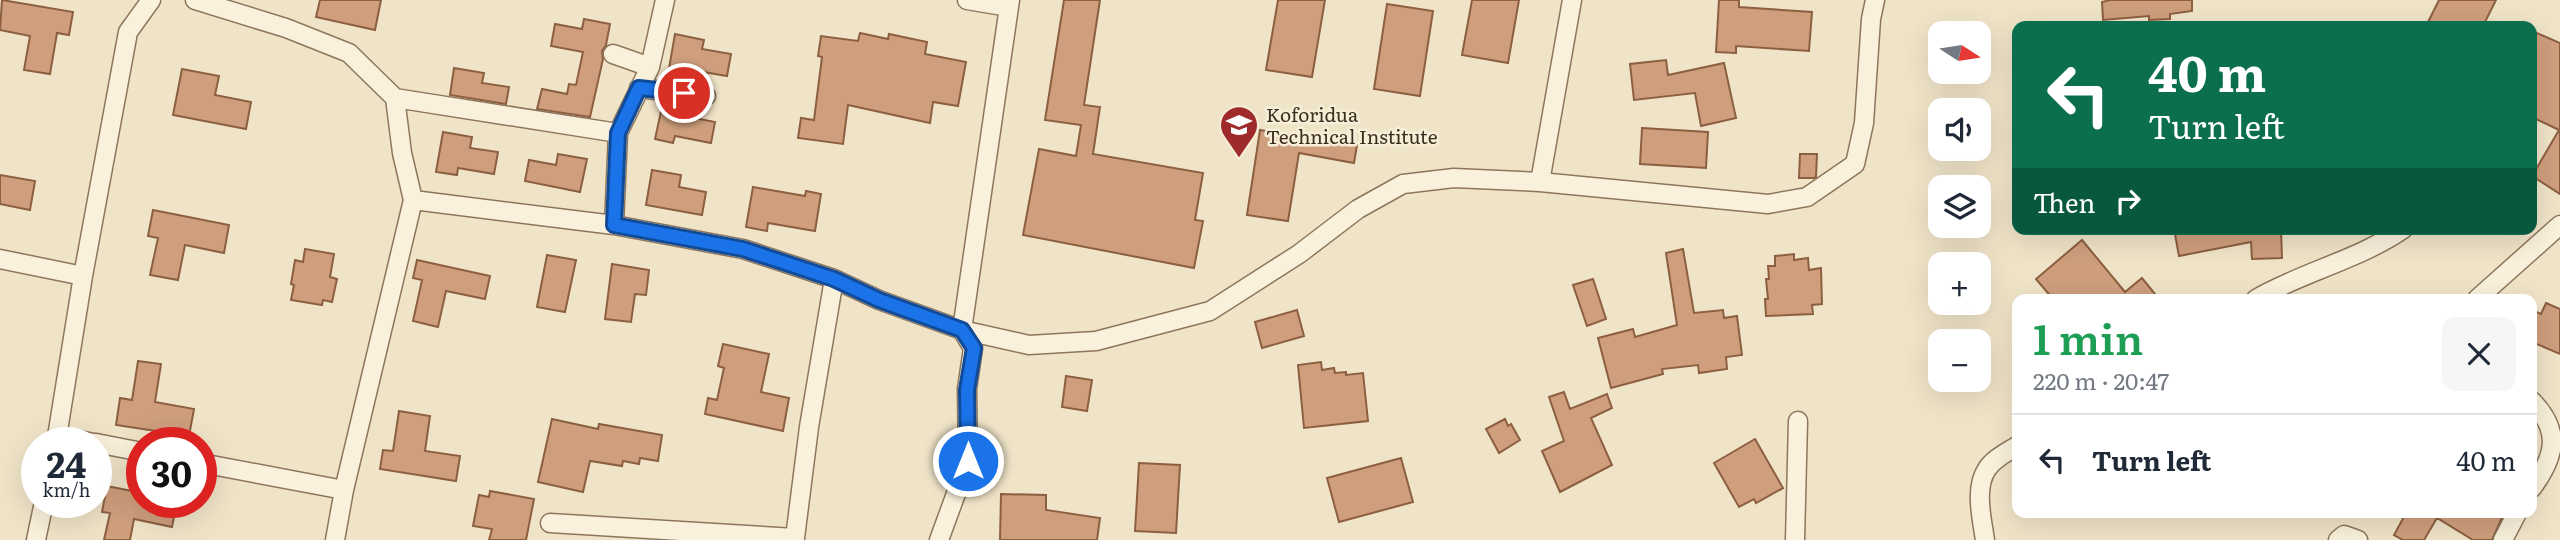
<!DOCTYPE html>
<meta charset="utf-8">
<style>
body{margin:0;font-family:Literata,serif;background:#f6f6f7;color:#1f2937;height:100vh;display:flex;flex-direction:column;font-size:26px;white-space:nowrap}
*{box-sizing:border-box;margin:0}
p{font-size:23px;color:#747a83}
.icon{flex:none;width:38px;height:38px;fill:none;stroke:currentColor;stroke-width:2;stroke-linecap:round;stroke-linejoin:round}
.map{position:relative;flex:1;overflow:hidden}
.details{position:absolute;left:2012px;top:294px;width:525px;height:224px;display:flex;flex-direction:column;background:#fff;border-radius:14px;box-shadow:0 7px 28px #0002}
.details>*{flex:none}
.top-card{position:absolute;left:2012px;top:21px;width:525px;height:214px;border-radius:14px;box-shadow:0 7px 28px #0002;background:#0b6e4f;color:#fff;overflow:hidden}
.needle{width:46px;rotate:102deg}
.buttons{position:absolute;left:1928px;top:21px;display:grid;gap:14px}
.buttons a{display:grid;place-items:center;width:63px;height:63px;border-radius:14px;background:#fff;box-shadow:0 7px 28px #0002;font-size:35px}
.speed{position:absolute;left:21px;top:427px;display:flex;gap:14px;font-size:35px;font-weight:700;text-align:center}
.speed>*{display:grid;place-content:center;width:91px;height:91px;border-radius:50%;background:#fff;box-shadow:0 7px 28px #0002;line-height:1}
.speed small{font-size:18px;font-weight:400}
.speed .limit{border:10px solid #d22;background:#fff;color:#111}
.pin{position:absolute;display:grid;place-items:center;width:60px;height:60px;color:#fff;margin:-30px;border:4px solid #fff;border-radius:50%;box-shadow:0 2px 7px #0007}
.me{position:absolute;width:77px;margin:-38px;rotate:0deg;stroke-linejoin:round;filter:drop-shadow(0 0 5px #0008)}
.turn{display:flex;align-items:center;gap:24px;height:147px;padding:0 21px;font-size:32px}
.turn .icon{width:91px;height:91px;stroke-width:2.5}
.turn b{display:block;font-size:49px;line-height:60px}
.then{display:flex;align-items:center;height:66px;padding:0 21px;background:#0003;gap:14px;font-size:26px}
.round{display:grid;place-items:center;flex:none;width:74px;height:74px;border-radius:14px;background:#f6f6f7}
.head{display:flex;align-items:center;justify-content:space-between;height:119px;padding:0 21px}
h1{font-size:42px;font-weight:600;line-height:52px;color:#1e9e55}
ul{padding:0;list-style:none}
li{display:flex;align-items:center;gap:21px;height:91px;padding:0 21px;border-top:2px solid #e0e1e3}
li div{flex:1}
li b{display:block;font-size:26px}
li em{font-style:normal}
.map>svg:first-child{display:block}
</style>
<div class="map">
<svg width="2560" height="540" viewBox="0 0 2560 540">
<rect width="100%" height="100%" fill="#f0e4c8"/>
<path fill="#cf9f7d" stroke="#8d5f41" stroke-width="2" d="M2,0L73,12L69,35L57,33L50,74L24,70L30,36L0,30Z
M320,0H381L375,30L316,17Z
M1064,0H1100L1084,105L1100,107L1093,154L1203,173L1195,220L1203,221L1194,268L1023,235L1039,149L1076,156L1081,125L1045,120Z
M1278,0H1325L1312,77L1266,70Z
M1472,0H1519L1508,63L1462,55Z
M1719,0H1739V7L1812,12L1809,51L1736,46V53L1716,52Z
M2110,0H2192V11L2170,14V19L2149,20V16L2103,20L2102,2Z
M2439,0H2496L2483,26H2426Z
M1387,4L1433,11L1420,96L1374,89Z
M584,19L610,24L606,45L602,51L603,59L590,117L537,109L542,89L567,94L569,84L576,85L583,52L551,46L555,24L582,29Z
M2532,31L2560,43V194L2532,176L2559,130L2532,117Z
M860,33L888,39L889,34L927,42L925,54L966,62L958,106L933,102L930,123L848,105L843,144L798,138L801,118L814,120L822,57L818,56L821,36L858,41Z
M675,34L704,40L702,49L731,54L727,76L691,70L689,83L667,80Z
M1666,60L1668,75L1724,63L1736,118L1701,126L1695,93L1634,100L1630,64Z
M454,68L484,73L482,83L509,87L506,104L450,95Z
M182,69L219,76L215,95L251,102L246,129L173,115Z
M663,102L685,105L684,116L715,122L711,143L675,136L673,143L655,139Z
M1642,128L1708,132L1706,168L1640,164Z
M1260,130L1357,145L1354,163L1299,153L1288,221L1247,215Z
M443,132L472,137L470,148L498,152L494,174L458,168L457,175L436,172Z
M558,154L587,159L580,192L525,181L529,160L556,165Z
M1800,154H1817L1816,177L1814,178H1799Z
M652,170L681,175L679,187L706,192L702,215L646,205Z
M0,175L35,181L30,210L0,204Z
M753,187L805,196L806,191L821,194L815,231L768,223L767,231L746,227Z
M153,210L229,225L224,253L185,245L178,280L150,275L158,238L148,236Z
M2174,229H2281L2282,258L2252,259L2251,242L2179,256Z
M2082,240L2125,292L2142,278L2159,299H2053L2036,279Z
M305,249L334,254L330,277L337,279L332,302L323,300L322,305L291,300L294,285L291,284L295,260L303,262Z
M1683,249L1694,313L1723,310L1724,318L1737,316L1742,355L1726,357L1727,369L1699,373L1698,365L1662,369L1663,374L1611,388L1598,338L1633,329L1635,337L1677,325L1666,253Z
M1794,254V260L1808,258L1809,270L1821,268L1822,304L1812,305L1813,314L1766,316L1765,299H1768L1766,279H1769L1768,266H1775V256Z
M547,255L576,260L565,312L537,307Z
M417,260L490,276L485,299L446,291L438,327L413,321L422,280L413,278Z
M612,264L649,270L646,295L635,294L631,322L605,319Z
M1593,279L1606,319L1587,326L1573,285Z
M2546,303L2560,309V354L2532,342V310L2541,314Z
M1297,310L1304,336L1262,348L1255,322Z
M723,344L769,354L761,392L789,398L783,431L705,414L708,398L717,400L724,368L718,366Z
M138,361L161,364L155,402L194,409L189,436L116,425L120,398L132,400Z
M1321,362L1322,370L1334,368L1335,373L1346,372V375L1363,373L1368,421L1304,428L1298,365Z
M1066,376L1092,380L1087,411L1062,407Z
M1564,392L1570,409L1607,394L1612,408L1591,418L1612,465L1560,492L1542,451L1564,441L1549,397Z
M399,411L430,416L425,451L460,456L456,481L380,469L383,450L393,451Z
M552,419L598,429L599,424L662,435L658,461L640,458L639,464L623,461L622,466L590,461L583,492L538,482Z
M1505,419L1508,426L1511,424L1520,440L1499,453L1486,429Z
M1755,439L1783,488L1756,503L1754,499L1739,507L1714,463Z
M1401,458L1413,502L1339,522L1327,478Z
M1139,463L1180,465L1176,533L1135,531Z
M107,486L142,493V502H177L172,527L134,519L130,540H104L110,513L102,512Z
M490,491L534,499L526,540H489L492,529L473,526L479,495L489,497Z
M1001,494L1046,495V510L1100,518L1097,540H1000Z
M2406,513H2504L2492,540H2473L2437,518L2424,540H2403L2394,535Z"/>
<g fill="none" stroke-linecap="round" stroke-linejoin="round">
<defs>
<path id="street" d="M195,0L286,28L349,53L395,98L402,153L413,200L614,225L743,249L834,279L879,300L962,330L1029,345L1096,341L1210,311L1299,254L1358,209L1403,184L1454,178L1540,182L1572,0
M967,0L1009,7
M613,54L650,67
M639,88L706,96
M395,98L618,133
M1540,182L1768,204L1807,197L1855,164L1864,123L1871,19L1875,0
M614,225L618,133L650,67L665,0
M0,259L83,276L128,32L151,0
M2256,299C2302,272 2358,260 2403,229
M2477,299L2560,225
M2532,401C2560,430 2557,454 2532,488
M58,436L94,443
M56,443L83,276
M96,443L142,452
M201,463L344,490
M550,523L795,538L809,427L834,279
M36,540L44,502
M335,540L344,490L413,200
M939,540L968,461L967,389L973,348L962,330L1010,0
M1795,540L1798,421
M1985,540C1982,519 1974,488 1987,469C1994,458 2008,452 2018,445
M2338,540L2344,535L2358,540
M2503,540L2517,513"/>
</defs>
<use href="#street" stroke="#8d765c" stroke-width="21"/>
<use href="#street" stroke="#faf1dc" stroke-width="18"/>
</g>
<g fill="none" stroke-linecap="round" stroke-linejoin="round">
<defs>
<path id="route" d="M684,93L639,88L618,133L614,225L743,249L834,279L879,300L962,330L974,348L967,390L968,461"/>
</defs>
<use href="#route" stroke="#114b97" stroke-width="18"/>
<use href="#route" stroke="#1a73e8" stroke-width="12"/>
</g>
<defs>
<symbol id="school-pin" viewBox="-11 -11 22 30"><path d="M0 17L-7.5 6A9.5 9.5 0 1 1 7.5 6Z" fill="#9e2a2b" stroke="#f7eed8"/><path d="M0-5L7-2L0 1L-7-2ZM-4 1L0 2.5L4 1V4Q0 6-4 4Z" fill="#fff"/></symbol>
</defs>
<g fill-rule="evenodd">
<use href="#school-pin" x="1217" y="103" width="44" height="60"/>
</g>
<g text-anchor="middle" dominant-baseline="central" stroke-width="5" stroke-linejoin="round" paint-order="stroke">
<g font-size="19" fill="#3d2e20" stroke="#f7eed8" text-anchor="start">
<text x="1266" y="114">Koforidua<tspan x="1266" dy="22">Technical Institute</tspan></text>
</g>
</g>
</svg>
<div class="buttons">
<a><svg class="needle" viewBox="-14 -14 28 28"><path d="M0-13l5 13h-10z" fill="#e53935"/><path d="M0 13l5-13h-10z" fill="#747a83"/></svg></a>
<a><svg class="icon" aria-label="sound" viewBox="0 0 24 24"><path d="M4 9h4l5-4v14l-5-4H4zM17 9q2 3 0 6"/></svg></a>
<a><svg class="icon" aria-label="layers" viewBox="0 0 24 24"><path d="M12 4l9 5-9 5-9-5zM3 14l9 5 9-5"/></svg></a>
<a>+</a>
<a>−</a>
</div>
<div class="speed"><div>24<small>km/h</small></div><div class="limit">30</div></div>
<div class="pin" style="left:684px;top:93px;background:#d93025"><svg class="icon" aria-label="arrive" viewBox="0 0 24 24"><path d="M6 21V4h12l-3 4 3 4H6"/></svg></div>
<svg class="me" style="left:968px;top:461px" viewBox="-20 -20 40 40"><circle r="17" fill="#1a73e8" stroke="#fff" stroke-width="3"/><path d="M0-11L8 9 0 5-8 9z" fill="#fff"/></svg>
<div class="top-card">
<div class="turn"><svg class="icon" aria-label="left" viewBox="0 0 24 24"><path d="M17 20v-9H6M10 6l-5 5 5 5"/></svg><div><b>40 m</b>Turn left</div></div>
<div class="then">Then<svg class="icon" aria-label="right" viewBox="0 0 24 24"><path d="M7 20v-9h11M14 6l5 5-5 5"/></svg></div>
</div>
<section class="details">
<div class="head"><div><h1>1 min</h1><p>220 m · 20:47</p></div><a class="round"><svg class="icon" aria-label="close" viewBox="0 0 24 24"><path d="M6 6l12 12M18 6L6 18"/></svg></a></div>
<ul>
<li><svg class="icon" aria-label="left" viewBox="0 0 24 24"><path d="M17 20v-9H6M10 6l-5 5 5 5"/></svg><div><b>Turn left</b></div><em>40 m</em></li>
</ul>
</section>
</div>
